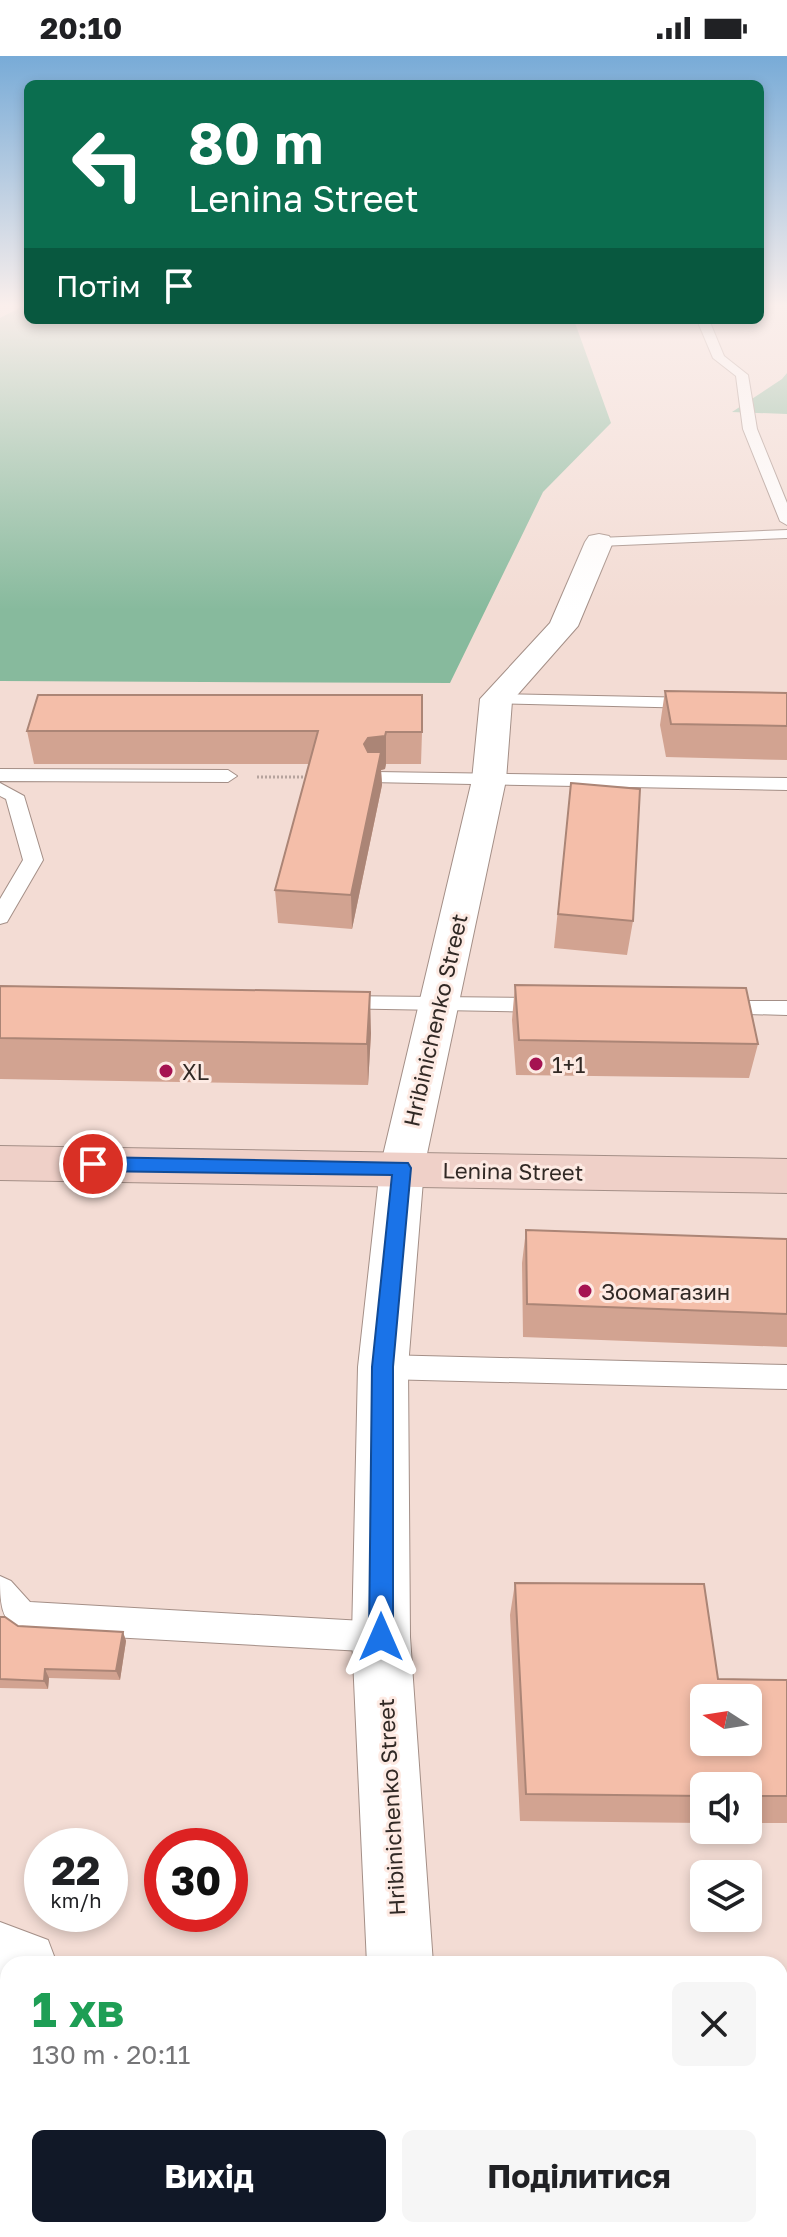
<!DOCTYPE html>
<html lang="uk">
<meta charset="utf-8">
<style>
body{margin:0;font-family:"Golos Text",sans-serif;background:#f6f6f6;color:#202124;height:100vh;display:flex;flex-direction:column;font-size:30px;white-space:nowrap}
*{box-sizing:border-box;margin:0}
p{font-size:26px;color:#757577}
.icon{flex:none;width:44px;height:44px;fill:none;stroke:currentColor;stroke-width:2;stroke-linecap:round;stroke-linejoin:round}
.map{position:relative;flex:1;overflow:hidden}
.sheet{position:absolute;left:0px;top:1900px;width:788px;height:282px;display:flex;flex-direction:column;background:#fff;border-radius:24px 24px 0 0;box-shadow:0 4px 12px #0003}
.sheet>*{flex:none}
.guide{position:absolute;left:24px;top:24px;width:740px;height:244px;border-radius:12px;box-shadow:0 4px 12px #0003;background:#0b6e4f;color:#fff;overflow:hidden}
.needle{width:52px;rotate:282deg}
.fabs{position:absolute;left:690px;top:1628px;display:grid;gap:16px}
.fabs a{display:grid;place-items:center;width:72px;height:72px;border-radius:12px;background:#fff;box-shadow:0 4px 12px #0003;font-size:40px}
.speed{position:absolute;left:24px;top:1772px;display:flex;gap:16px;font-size:40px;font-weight:700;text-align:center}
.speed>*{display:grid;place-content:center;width:104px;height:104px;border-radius:50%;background:#fff;box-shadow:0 4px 12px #0003;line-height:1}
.speed small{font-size:20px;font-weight:400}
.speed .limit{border:12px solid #d22;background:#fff;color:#111}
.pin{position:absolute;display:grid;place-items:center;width:68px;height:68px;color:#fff;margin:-34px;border:4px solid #fff;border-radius:50%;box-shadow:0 2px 8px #0007}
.me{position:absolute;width:88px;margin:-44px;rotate:0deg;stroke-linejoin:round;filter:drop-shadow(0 0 6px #0008)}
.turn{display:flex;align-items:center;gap:28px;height:168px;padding:0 32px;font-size:36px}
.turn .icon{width:104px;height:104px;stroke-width:2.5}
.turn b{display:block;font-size:56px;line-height:68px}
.then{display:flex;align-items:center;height:76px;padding:0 32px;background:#0003;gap:16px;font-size:30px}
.round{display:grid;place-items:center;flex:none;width:84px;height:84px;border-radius:12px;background:#f6f6f6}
.headline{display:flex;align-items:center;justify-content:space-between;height:136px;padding:0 32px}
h1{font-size:48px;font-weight:700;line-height:60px;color:#1e9e55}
.button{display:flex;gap:16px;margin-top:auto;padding:16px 32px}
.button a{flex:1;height:92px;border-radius:12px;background:#111827;color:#fff;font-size:32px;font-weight:700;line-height:92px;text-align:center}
.button a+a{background:#f6f6f6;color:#202124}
.status{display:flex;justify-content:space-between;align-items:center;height:56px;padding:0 40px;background:#fff;direction:ltr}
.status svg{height:22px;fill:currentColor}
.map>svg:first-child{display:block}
</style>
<div class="status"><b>20:10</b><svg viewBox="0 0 49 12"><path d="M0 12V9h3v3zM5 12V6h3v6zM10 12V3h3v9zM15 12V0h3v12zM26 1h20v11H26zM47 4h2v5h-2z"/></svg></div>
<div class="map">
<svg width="787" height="2181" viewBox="0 0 787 2181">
<rect width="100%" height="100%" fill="#f3dcd4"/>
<path fill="#87ba9d" d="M25,249H28V264H574L611,367L543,436L450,627L0,625V262Z
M787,317V358L732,356L782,323Z"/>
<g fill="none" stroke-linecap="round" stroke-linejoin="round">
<defs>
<path id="service" d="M697,264H709L724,300L748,319L757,373L787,447V469L780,465L743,373L736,320L713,302Z
M787,474V482L599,490L592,486L599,482Z
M496,638L697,642L706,647L697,652L490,647L487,643Z
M0,713L228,714L237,720L228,726L0,725Z
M376,716L787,722V734L369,726L367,722L369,718Z
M0,727L24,740L43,804L7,866L0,868V843L23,804L6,743L0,740Z
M338,940L546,942L554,944L557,949L554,954L546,956L330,952L327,947L330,942Z
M718,945H787V959L710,957L707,952L710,947Z
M383,1299L787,1309V1333L383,1323L373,1319L369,1311L373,1303Z
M0,1520L11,1525L30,1546L381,1566L392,1570L397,1581L392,1592L381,1596L22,1576C0,1566 0,1545 0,1520Z"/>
<path id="minor" d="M599,478L609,480L613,486L578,570L512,645L506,724L424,1112L408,1311L410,1581L433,1908H367L352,1581L358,1311L380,1112L472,724L480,643L550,567L585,486L589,480Z
M0,1866L48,1884L57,1908H8V1935L0,1932Z
M780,1929H787V1997H780Z
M8,1962V2032L0,2035V1965Z
M365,2174H439V2181H365Z"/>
<path id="secondary" d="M0,1090L787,1103V1137L0,1124Z"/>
</defs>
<use href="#service" stroke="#a48f87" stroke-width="2"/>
<use href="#minor" stroke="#a48f87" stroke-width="2"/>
<use href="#secondary" stroke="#a48f87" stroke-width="2"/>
<path stroke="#b6a39d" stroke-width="3" stroke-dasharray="2 2" stroke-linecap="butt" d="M257,721H311"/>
<use href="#service" fill="#fff" fill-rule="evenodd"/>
<use href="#minor" fill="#fff" fill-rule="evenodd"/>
<use href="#secondary" fill="#efd0c8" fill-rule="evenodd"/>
</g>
<path fill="#d2a391" d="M665,635L787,637V704L666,701L660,669Z
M27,675L422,676L421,708H386L385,713L381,714L382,729L352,873L278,867L275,834L309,708H34Z
M571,727L633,865L627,899L554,892Z
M515,929L758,988L749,1022L516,1019L512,964Z
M0,930L371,977L368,1029L0,1023Z
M526,1174L787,1183V1291L523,1281L522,1207Z
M515,1527L718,1623L787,1624V1767H748V1730H704V1767L520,1765L510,1559Z
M0,1561L18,1570L123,1576L126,1585L120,1624L49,1622L48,1633L0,1632Z"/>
<path fill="#ab8576" d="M386,676V708L385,713L381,714L382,729L352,873L351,839L364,688L368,682Z
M370,936L371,977L368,1029L367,988Z
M123,1576L126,1585L120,1624L116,1615Z
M45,1613L49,1622L48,1633L44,1625Z"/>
<path fill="#f4bea9" stroke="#ab8576" stroke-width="2" fill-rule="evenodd" d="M665,635L787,637V670L671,668Z
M38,639H422V676H386L385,680L368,682L364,688L368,696H381L351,839L275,834L318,675H27Z
M571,727L640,733L633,865L558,858Z
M515,929L746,932L758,988L519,984Z
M0,930L370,936L367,988L0,982Z
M526,1174L787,1183V1258L527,1248Z
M515,1527L704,1528L718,1623L787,1624V1740H748V1730H704V1740L526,1738ZM704,1642H748V1686H704Z
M0,1561H5L18,1570L123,1576L116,1615L45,1613L44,1625L0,1623Z"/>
<linearGradient id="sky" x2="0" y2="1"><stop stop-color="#78abd7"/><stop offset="0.45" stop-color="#faefec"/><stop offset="1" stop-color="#faefec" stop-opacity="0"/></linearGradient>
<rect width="787" height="554" fill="url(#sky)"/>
<path fill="#1a73e8" stroke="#114b97" stroke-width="2" d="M93,1101L408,1107L411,1112L393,1311V1581L390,1589L381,1592L373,1589L369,1581L372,1311L392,1119L93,1115L84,1108Z"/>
<g fill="#a51351" stroke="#fdeae3" stroke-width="3">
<circle cx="536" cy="1008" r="8"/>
<circle cx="166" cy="1015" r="8"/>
<circle cx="585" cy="1235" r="8"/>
</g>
<g text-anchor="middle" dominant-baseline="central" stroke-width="6" stroke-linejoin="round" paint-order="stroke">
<g font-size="22" fill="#312925" stroke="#fdeae3">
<text transform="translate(435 964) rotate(-77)">Hribinichenko Street</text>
<text transform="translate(513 1115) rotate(1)">Lenina Street</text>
<text transform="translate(391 1751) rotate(-93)">Hribinichenko Street</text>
</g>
<g font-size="22" fill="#312925" stroke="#fdeae3" text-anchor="start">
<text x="552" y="1008">1+1</text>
<text x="182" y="1015">XL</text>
<text x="601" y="1235">Зоомагазин</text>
</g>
</g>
</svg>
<div class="fabs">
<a><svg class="needle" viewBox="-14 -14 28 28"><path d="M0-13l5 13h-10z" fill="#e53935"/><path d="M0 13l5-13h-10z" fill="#757577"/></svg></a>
<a><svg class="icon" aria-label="sound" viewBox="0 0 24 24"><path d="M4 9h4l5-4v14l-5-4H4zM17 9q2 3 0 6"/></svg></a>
<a><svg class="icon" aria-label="layers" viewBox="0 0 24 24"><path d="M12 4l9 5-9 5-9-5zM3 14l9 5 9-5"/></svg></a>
</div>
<div class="speed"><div>22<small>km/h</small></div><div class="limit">30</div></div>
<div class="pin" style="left:93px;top:1108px;background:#d93025"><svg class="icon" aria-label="arrive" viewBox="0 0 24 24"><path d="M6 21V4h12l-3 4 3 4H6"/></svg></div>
<svg class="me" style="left:381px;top:1581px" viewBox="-20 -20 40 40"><path d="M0-17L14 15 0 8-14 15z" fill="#1a73e8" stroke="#fff" stroke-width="4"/></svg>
<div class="guide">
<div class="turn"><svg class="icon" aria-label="left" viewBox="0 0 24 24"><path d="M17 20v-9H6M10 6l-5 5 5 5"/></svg><div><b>80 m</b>Lenina Street</div></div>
<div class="then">Потім<svg class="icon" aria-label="arrive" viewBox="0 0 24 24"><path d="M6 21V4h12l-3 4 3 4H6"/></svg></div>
</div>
<section class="sheet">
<div class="headline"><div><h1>1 хв</h1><p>130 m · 20:11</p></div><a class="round"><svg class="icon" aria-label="close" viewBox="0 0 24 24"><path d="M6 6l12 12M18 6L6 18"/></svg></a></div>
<div class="button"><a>Вихід</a><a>Поділитися</a></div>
</section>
</div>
